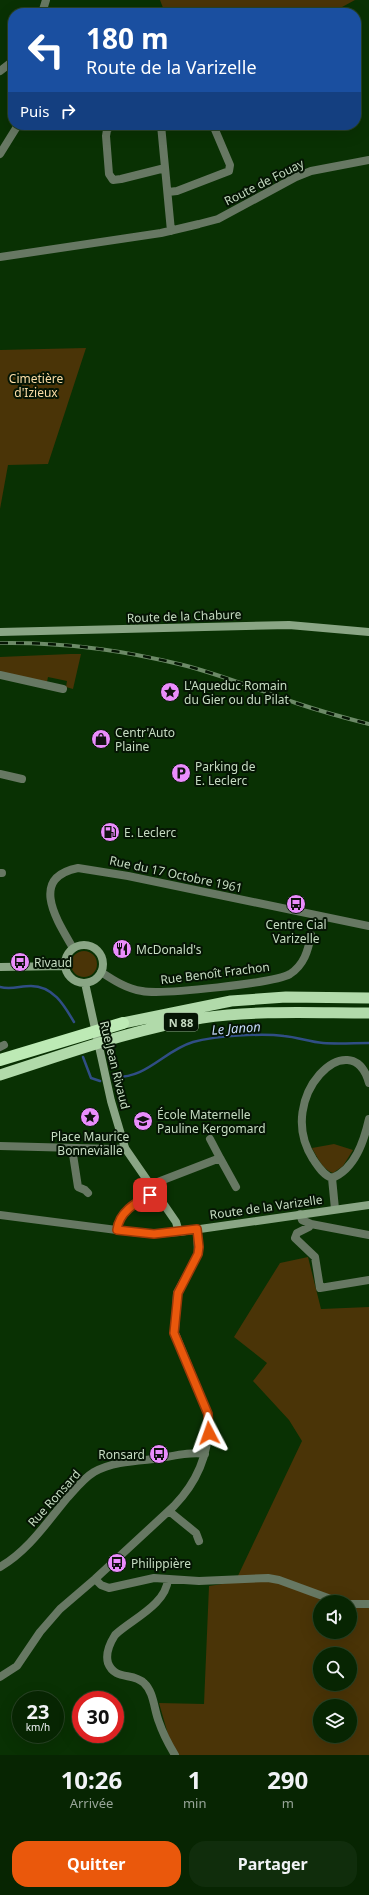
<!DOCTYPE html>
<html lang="fr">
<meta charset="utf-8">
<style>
body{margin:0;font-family:"Noto Sans",sans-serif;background:#102d0c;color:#f1f3f6;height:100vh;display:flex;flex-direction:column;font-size:15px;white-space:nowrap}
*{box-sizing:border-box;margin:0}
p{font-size:13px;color:#98a599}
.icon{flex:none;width:22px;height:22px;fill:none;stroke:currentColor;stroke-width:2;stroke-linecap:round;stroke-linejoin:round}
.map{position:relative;height:1755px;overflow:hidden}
.drawer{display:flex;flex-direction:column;background:#072502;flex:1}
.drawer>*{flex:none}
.banner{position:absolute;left:8px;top:8px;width:353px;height:122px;border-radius:16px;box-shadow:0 4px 16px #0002,0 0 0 1px #284224;background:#1a4fa0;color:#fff;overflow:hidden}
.controls{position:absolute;left:313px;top:1595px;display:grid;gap:8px}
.controls a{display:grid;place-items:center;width:44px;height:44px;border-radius:50%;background:#072502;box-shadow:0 4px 16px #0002,0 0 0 1px #284224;font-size:20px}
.speed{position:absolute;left:12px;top:1691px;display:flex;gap:8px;font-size:20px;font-weight:700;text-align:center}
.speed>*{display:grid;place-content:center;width:52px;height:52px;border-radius:50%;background:#072502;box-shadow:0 4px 16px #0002,0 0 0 1px #284224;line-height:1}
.speed small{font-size:10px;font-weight:400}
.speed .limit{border:6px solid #d22;background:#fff;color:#111}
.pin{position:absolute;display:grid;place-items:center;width:34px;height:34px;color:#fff;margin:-17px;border-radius:8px;box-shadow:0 2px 6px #0006}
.me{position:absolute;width:44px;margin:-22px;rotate:356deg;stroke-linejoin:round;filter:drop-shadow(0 0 3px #0008)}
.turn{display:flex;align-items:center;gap:14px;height:84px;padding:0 12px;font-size:18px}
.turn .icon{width:52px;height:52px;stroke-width:2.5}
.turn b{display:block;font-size:28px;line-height:34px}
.then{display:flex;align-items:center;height:38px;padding:0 12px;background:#0003;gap:8px;font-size:15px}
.eta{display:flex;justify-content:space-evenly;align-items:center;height:68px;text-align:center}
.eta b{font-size:24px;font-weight:700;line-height:28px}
.button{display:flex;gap:8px;margin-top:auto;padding:8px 12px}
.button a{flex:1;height:46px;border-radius:16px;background:#ea580c;color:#fff;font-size:16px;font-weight:700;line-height:46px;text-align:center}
.button a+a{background:#102d0c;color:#f1f3f6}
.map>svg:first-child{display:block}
</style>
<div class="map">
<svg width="369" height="1755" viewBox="0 0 369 1755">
<rect width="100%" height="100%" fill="#093103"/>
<path fill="#4a3407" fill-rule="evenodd" d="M160,0H355L331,13H165Z
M86,348L48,464L8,465L0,509V350Z
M70,654H81L73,689L66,687L67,681L48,677L47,682L0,672V657Z
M71 964a13 13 0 1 1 26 0a13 13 0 1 1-26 0Z
M334,1144L353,1150L343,1166L333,1173C323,1170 317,1157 312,1148Z
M308,1257L321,1309L369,1307V1755H178L171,1745L159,1703L204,1704L209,1586L235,1582L302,1441L289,1420L253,1381L267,1363L234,1337L280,1263ZM320,1602H350V1632H320ZM320,1654H350V1684H320ZM320,1706H350V1736H320Z"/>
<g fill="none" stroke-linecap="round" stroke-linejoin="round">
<path stroke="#304e85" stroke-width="2.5" d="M0,987C11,990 20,986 31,986C53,986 64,1005 74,1022
M83,1057L91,1078L100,1081
M113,1077C147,1079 163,1051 193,1042C215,1036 261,1033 284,1036C297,1037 310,1042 323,1043C338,1044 354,1043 369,1043"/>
<path stroke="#677863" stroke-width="8" d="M42,13L46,0
M0,71L13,61
M112,125L107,130L106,136L109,174L113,180L121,179L165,168
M161,125L171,231
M196,125L201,127L209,125
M0,154L18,125
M168,192L177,191L229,171L230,165L213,125
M0,257L161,233L199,224L218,219L296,177L311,171L369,160
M0,675L63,689
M0,774L22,779
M0,873H2
M73,948C58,922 28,878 78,868L128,876L369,926
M101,972C113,980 127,989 142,991C161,995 275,983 290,974C304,965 308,951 311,935
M0,1047L4,1045
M369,1083C352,1021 273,1097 313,1159C318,1166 323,1175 332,1178C355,1169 364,1141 369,1119
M210,1139L220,1158
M0,1146L115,1149L125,1148
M72,1148L78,1187L85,1190L88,1193
M332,1178L335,1209
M150,1185L220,1158L236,1187
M300,1214L302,1220L311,1224L369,1235
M311,1224L309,1227L297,1233L295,1238L315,1257L320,1288L369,1280
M117,1230C119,1212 135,1203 150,1195
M169,1511L196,1533L199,1541
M0,1567C29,1550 47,1522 68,1497C76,1488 84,1478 94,1472C112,1462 134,1461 154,1459C170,1457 189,1451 205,1454
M95,1579L101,1585L109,1588L154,1578L199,1581L268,1578L279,1580L339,1602
M168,1579C166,1605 132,1619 115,1635C110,1643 105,1653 108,1663C115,1681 133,1672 144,1683C154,1692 154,1710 159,1722C163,1734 169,1745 175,1755
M350,1604H369
M0,1677L17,1666L40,1632L60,1609L95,1579L174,1506C198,1481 211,1450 208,1414L175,1333L177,1293L198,1254L197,1229"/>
<path stroke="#677863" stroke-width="8" d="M0,1215L140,1233L153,1234L179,1232"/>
<path stroke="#8aa685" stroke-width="8" d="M0,632L289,625L369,632
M65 964a19 19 0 1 1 38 0a19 19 0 1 1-38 0Z
M0,967L65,966
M85,983L111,1101L125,1148L176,1222L179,1232L369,1205"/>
<path stroke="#b1daaa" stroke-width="11" d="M123,1023L231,1001L286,997L369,998
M0,1075C66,1054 133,1029 202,1018C257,1010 314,1013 369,1013"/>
<path stroke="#bdeab5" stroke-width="12" d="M0,1060L123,1023"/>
<defs>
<path id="rail" d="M0,643C62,642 123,650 183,665C222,675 259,690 296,703C320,711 345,718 369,724"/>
</defs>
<use href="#rail" stroke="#6c8a67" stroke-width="4"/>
<use href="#rail" stroke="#051504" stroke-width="2.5" stroke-dasharray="8" stroke-linecap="butt"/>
</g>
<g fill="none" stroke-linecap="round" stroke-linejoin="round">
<defs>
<path id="route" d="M150,1195C135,1203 119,1212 117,1230L154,1234L197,1229L199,1247L198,1254L178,1293L174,1333L208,1414L209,1433"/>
</defs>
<use href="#route" stroke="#983908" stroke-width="10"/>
<use href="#route" stroke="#ea580c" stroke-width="7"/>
</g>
<defs>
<symbol id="sight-disc" viewBox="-11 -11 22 22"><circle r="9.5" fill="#ea8dfc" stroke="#051504"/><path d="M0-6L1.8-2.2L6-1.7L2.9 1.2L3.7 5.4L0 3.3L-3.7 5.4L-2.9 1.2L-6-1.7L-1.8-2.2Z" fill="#111"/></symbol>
<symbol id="shop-disc" viewBox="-11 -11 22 22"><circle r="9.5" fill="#ea8dfc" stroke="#051504"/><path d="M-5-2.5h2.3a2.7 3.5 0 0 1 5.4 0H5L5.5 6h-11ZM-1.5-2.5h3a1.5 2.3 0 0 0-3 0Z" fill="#111"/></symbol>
<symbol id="parking-disc" viewBox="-11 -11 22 22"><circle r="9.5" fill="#ea8dfc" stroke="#051504"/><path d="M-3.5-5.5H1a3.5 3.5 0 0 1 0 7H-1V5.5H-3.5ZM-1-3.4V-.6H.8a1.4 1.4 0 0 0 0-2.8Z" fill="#111"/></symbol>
<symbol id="fuel-disc" viewBox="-11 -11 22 22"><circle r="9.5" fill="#ea8dfc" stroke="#051504"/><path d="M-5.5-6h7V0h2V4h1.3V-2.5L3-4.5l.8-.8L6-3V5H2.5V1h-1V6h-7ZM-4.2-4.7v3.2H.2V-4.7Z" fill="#111"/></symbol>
<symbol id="bus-disc" viewBox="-11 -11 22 22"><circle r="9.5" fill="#ea8dfc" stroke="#051504"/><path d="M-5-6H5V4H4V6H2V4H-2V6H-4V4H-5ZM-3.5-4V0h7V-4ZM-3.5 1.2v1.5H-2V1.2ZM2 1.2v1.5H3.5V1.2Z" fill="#111"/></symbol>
<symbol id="restaurant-disc" viewBox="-11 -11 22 22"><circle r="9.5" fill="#ea8dfc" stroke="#051504"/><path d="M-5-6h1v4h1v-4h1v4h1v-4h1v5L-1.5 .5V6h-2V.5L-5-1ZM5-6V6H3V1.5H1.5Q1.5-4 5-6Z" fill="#111"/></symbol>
<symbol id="school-disc" viewBox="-11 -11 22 22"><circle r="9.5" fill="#ea8dfc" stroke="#051504"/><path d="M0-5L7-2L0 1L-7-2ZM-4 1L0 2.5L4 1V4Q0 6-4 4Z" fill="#111"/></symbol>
</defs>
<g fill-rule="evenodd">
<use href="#sight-disc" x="159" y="681" width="22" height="22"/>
<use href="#shop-disc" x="90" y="728" width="22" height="22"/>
<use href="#parking-disc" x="170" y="762" width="22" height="22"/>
<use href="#fuel-disc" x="99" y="821" width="22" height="22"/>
<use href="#bus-disc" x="285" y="893" width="22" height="22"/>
<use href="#restaurant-disc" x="111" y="938" width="22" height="22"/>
<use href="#bus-disc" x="9" y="951" width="22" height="22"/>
<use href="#sight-disc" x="79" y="1106" width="22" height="22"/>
<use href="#school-disc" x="132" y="1110" width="22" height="22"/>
<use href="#bus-disc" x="148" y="1443" width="22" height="22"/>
<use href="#bus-disc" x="106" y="1552" width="22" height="22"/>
</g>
<g text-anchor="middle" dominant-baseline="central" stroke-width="4" stroke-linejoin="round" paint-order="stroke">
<rect fill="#051504" stroke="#8ca089" stroke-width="1" x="164" y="1013" width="34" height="18" rx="3"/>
<g font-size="11" font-weight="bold" fill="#c6dcc2">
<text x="181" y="1022">N 88</text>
</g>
<g font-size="12" fill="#c6dcc2" stroke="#051504">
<text transform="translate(264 182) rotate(-27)">Route de Fouay</text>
<text transform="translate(184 616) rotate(-2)">Route de la Chabure</text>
<text transform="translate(176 874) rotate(12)">Rue du 17 Octobre 1961</text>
<text transform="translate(215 973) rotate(-7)">Rue Benoît Frachon</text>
<text transform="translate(115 1065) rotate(76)">Rue Jean Rivaud</text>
<text transform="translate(266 1207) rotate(-8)">Route de la Varizelle</text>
<text transform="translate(54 1498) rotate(-48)">Rue Ronsard</text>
</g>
<g font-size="12" fill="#fcdda7" stroke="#051504">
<text x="36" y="378">Cimetière<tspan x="36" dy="14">d'Izieux</tspan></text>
</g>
<g font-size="12" fill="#c6dcc2" stroke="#051504" text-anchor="start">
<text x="184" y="685">L'Aqueduc Romain<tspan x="184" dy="14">du Gier ou du Pilat</tspan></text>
<text x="115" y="732">Centr'Auto<tspan x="115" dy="14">Plaine</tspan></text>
<text x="195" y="766">Parking de<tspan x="195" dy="14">E. Leclerc</tspan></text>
<text x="124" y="832">E. Leclerc</text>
<text x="296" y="924" text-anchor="middle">Centre Cial<tspan x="296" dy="14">Varizelle</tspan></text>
<text x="136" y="949">McDonald's</text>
<text x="34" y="962">Rivaud</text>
<text x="157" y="1114">École Maternelle<tspan x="157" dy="14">Pauline Kergomard</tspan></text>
<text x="90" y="1136" text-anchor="middle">Place Maurice<tspan x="90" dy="14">Bonnevialle</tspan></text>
<text x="145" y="1454" text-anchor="end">Ronsard</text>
<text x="131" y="1563">Philippière</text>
</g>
<g font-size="13" font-style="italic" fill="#c5d9fa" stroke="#051504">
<text transform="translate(236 1028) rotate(-4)">Le Janon</text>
</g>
</g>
</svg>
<div class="controls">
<a><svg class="icon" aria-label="sound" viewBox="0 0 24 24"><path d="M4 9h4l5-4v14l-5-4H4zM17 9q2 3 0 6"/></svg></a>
<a><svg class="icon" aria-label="search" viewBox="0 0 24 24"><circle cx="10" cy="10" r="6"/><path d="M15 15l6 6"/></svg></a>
<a><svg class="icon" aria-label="layers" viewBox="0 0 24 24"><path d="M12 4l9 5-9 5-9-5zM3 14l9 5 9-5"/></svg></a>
</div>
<div class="speed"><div>23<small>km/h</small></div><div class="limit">30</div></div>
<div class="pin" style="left:150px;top:1195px;background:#d93025"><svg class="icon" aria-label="arrive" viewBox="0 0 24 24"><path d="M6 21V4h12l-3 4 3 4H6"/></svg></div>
<svg class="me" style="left:209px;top:1433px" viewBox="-20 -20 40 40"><path d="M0-17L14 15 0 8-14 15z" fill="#ea580c" stroke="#fff" stroke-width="4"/></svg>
<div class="banner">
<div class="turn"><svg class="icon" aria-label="left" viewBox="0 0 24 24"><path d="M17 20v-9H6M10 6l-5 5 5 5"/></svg><div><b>180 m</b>Route de la Varizelle</div></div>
<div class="then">Puis<svg class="icon" aria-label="right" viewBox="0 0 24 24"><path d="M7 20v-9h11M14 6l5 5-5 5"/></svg></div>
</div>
</div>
<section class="drawer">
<div class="eta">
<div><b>10:26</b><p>Arrivée</p></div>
<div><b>1</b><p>min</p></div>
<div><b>290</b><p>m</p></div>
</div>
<div class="button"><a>Quitter</a><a>Partager</a></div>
</section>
